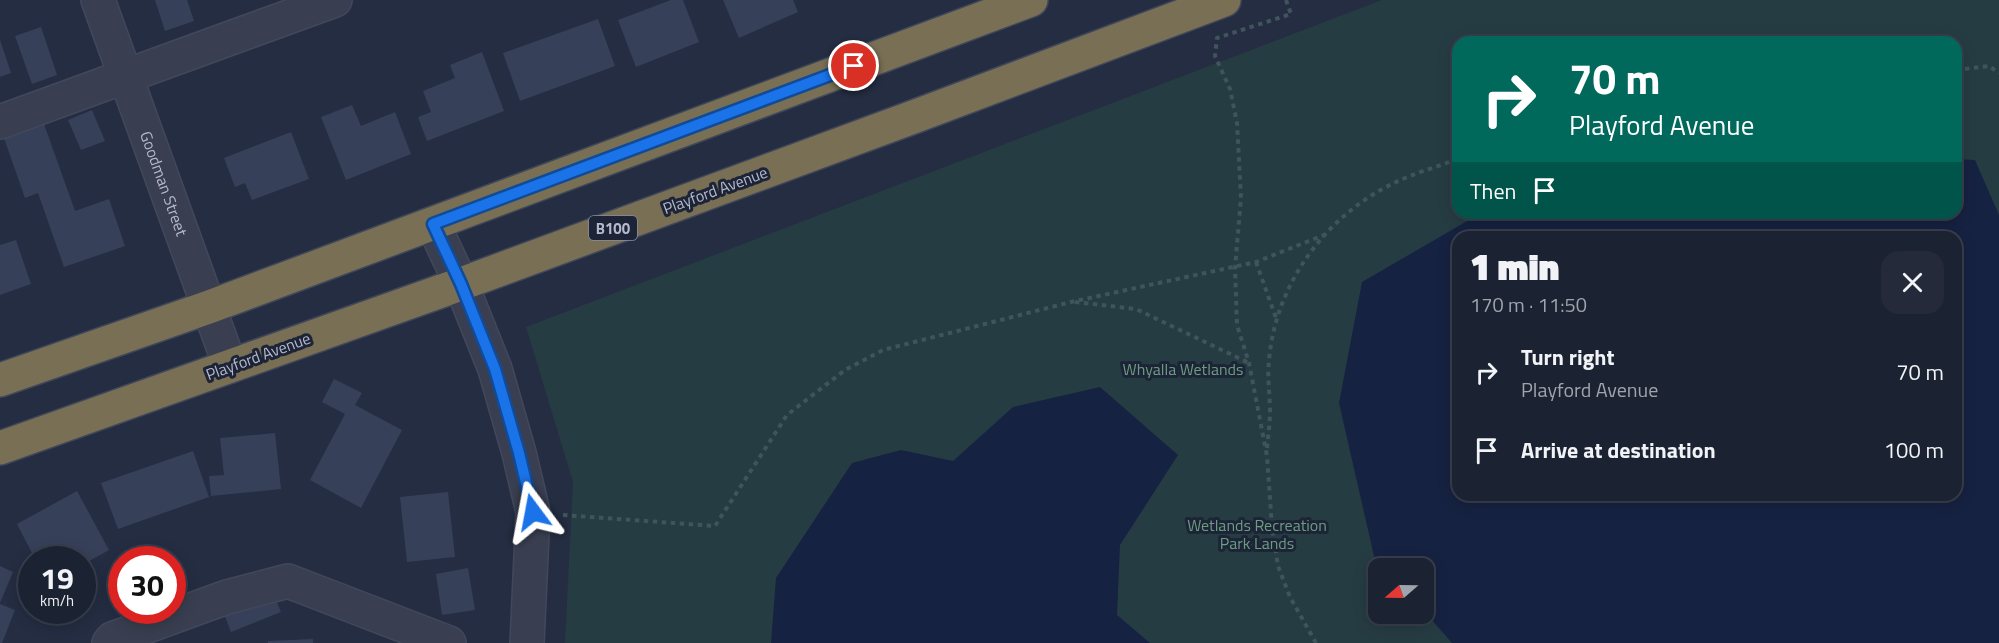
<!DOCTYPE html>
<meta charset="utf-8">
<style>
body{margin:0;font-family:"Titillium Web",sans-serif;background:#242a3a;color:#f1f3f6;height:100vh;display:flex;flex-direction:column;font-size:22px;white-space:nowrap}
*{box-sizing:border-box;margin:0}
p{font-size:20px;color:#a0a4ac}
.icon{flex:none;width:33px;height:33px;fill:none;stroke:currentColor;stroke-width:2;stroke-linecap:round;stroke-linejoin:round}
.map{position:relative;flex:1;overflow:hidden}
.side{position:absolute;left:1452px;top:231px;width:510px;height:270px;display:flex;flex-direction:column;background:#1b2232;border-radius:18px;box-shadow:0 3px 15px #0003,0 0 0 2px #393f4d}
.side>*{flex:none}
.top-card{position:absolute;left:1452px;top:36px;width:510px;height:183px;border-radius:18px;box-shadow:0 3px 15px #0003,0 0 0 2px #393f4d;background:#00695c;color:#fff;overflow:hidden}
.needle{width:39px;rotate:250deg}
.controls{position:absolute;left:1368px;top:558px;display:grid;gap:12px}
.controls a{display:grid;place-items:center;width:66px;height:66px;border-radius:12px;background:#1b2232;box-shadow:0 3px 15px #0003,0 0 0 2px #393f4d;font-size:30px}
.speed{position:absolute;left:18px;top:546px;display:flex;gap:12px;font-size:30px;font-weight:700;text-align:center}
.speed>*{display:grid;place-content:center;width:78px;height:78px;border-radius:50%;background:#1b2232;box-shadow:0 3px 15px #0003,0 0 0 2px #393f4d;line-height:1}
.speed small{font-size:15px;font-weight:400}
.speed .limit{border:9px solid #d22;background:#fff;color:#111}
.pin{position:absolute;display:grid;place-items:center;width:51px;height:51px;color:#fff;margin:-26px;border:3px solid #fff;border-radius:50%;box-shadow:0 2px 6px #0007}
.me{position:absolute;width:66px;margin:-33px;rotate:347deg;stroke-linejoin:round;filter:drop-shadow(0 0 4px #0008)}
.turn{display:flex;align-items:center;gap:21px;height:126px;padding:0 18px;font-size:27px}
.turn .icon{width:78px;height:78px;stroke-width:2.5}
.turn b{display:block;font-size:42px;line-height:51px}
.then{display:flex;align-items:center;height:57px;padding:0 18px;background:#0003;gap:12px;font-size:22px}
.round{display:grid;place-items:center;flex:none;width:63px;height:63px;border-radius:18px;background:#242a3a}
.headline{display:flex;align-items:center;justify-content:space-between;height:102px;padding:0 18px}
h1{font-size:36px;font-weight:800;line-height:45px}
ul{padding:0;list-style:none}
li{display:flex;align-items:center;gap:18px;height:78px;padding:0 18px}
li div{flex:1}
li b{display:block;font-size:22px}
li em{font-style:normal}
.map>svg:first-child{display:block}
</style>
<div class="map">
<svg width="1999" height="643" viewBox="0 0 1999 643">
<rect width="100%" height="100%" fill="#242d42"/>
<path fill="#263c43" fill-rule="evenodd" d="M1382,0H1999V643H565L573,482L526,327ZM1458,42H1956V213H1458ZM1458,237H1956V495H1458ZM1378,568H1424V614H1378Z"/>
<path fill="#162241" fill-rule="evenodd" d="M1956,159L1975,160L1999,215V643H1452L1424,611V568H1385L1374,556L1339,403L1362,282L1481,213H1956ZM1458,237H1956V495H1458Z
M1100,387L1178,455L1120,545L1117,615L1150,643H771L776,578L852,463L901,450L953,461L1013,407Z"/>
<path fill="#364058" d="M155,0H187L194,21L165,31Z
M671,0H683L699,42L636,67L618,20Z
M723,0H793L798,12L739,38Z
M598,19L615,66L520,101L503,53Z
M41,27L57,75L32,84L15,36Z
M0,40L11,73L0,77Z
M482,52L504,111L427,141L418,117L431,112L423,91L455,78L450,65Z
M352,105L361,126L395,112L411,154L346,180L321,117Z
M92,110L105,141L81,150L68,120Z
M44,124L75,211L109,199L125,246L64,267L38,193L25,198L4,138Z
M291,132L309,179L252,200L245,183L235,187L224,158Z
M16,240L31,284L0,295V245Z
M334,379L362,393L355,405L402,430L361,508L310,480L345,414L322,402Z
M275,433L281,489L211,496L209,476L224,475L220,438Z
M193,451L209,497L118,529L101,483Z
M77,491L109,550L82,565V560H32L30,555L32,553L17,524Z
M448,492L455,557L407,562L400,497Z
M0,566L13,572L0,603Z
M468,568L475,610L442,615L436,574Z
M270,586L281,612L231,632L221,606Z
M0,604L15,610L2,643H0Z
M313,639V643H268V641Z"/>
<g fill="none" stroke-linecap="round" stroke-linejoin="round">
<defs>
<g id="minor">
<path id="s1" d="M98,0L230,366"/>
<path d="M0,122L335,0"/>
<path d="M433,224L461,284L495,369L519,453L533,512L527,643"/>
<path d="M109,643L112,639L227,597L288,581L449,643"/>
</g>
<path id="highway" d="M0,380L209,307L1031,0
M0,448L461,284L916,116L1224,0"/>
</defs>
<use href="#minor" stroke="#42485b" stroke-width="36"/>
<use href="#highway" stroke="#404759" stroke-width="36"/>
<path stroke="#3f555b" stroke-width="4" stroke-dasharray="4.5 4.5" stroke-linecap="butt" d="M1286,0L1291,14L1217,38L1215,56L1230,89L1237,123L1241,198L1235,268L1237,325L1249,363L1267,456L1272,528L1278,566L1290,597L1316,643
M1956,70L1989,66L1999,73
M1256,262L1276,318
M1075,302L1136,309L1249,363
M1267,448C1268,436 1270,424 1270,412C1270,395 1267,378 1269,361C1275,285 1325,216 1394,183C1414,173 1437,167 1458,159
M563,515L715,526L787,415L845,370L883,350L1071,302L1256,262L1324,235"/>
<use href="#minor" stroke="#393f51" stroke-width="33"/>
<use href="#highway" stroke="#786f55" stroke-width="33"/>
</g>
<g fill="none" stroke-linecap="round" stroke-linejoin="round">
<defs>
<path id="route" d="M533,512L519,453L495,369L461,284L433,224L854,66"/>
</defs>
<use href="#route" stroke="#114b97" stroke-width="15"/>
<use href="#route" stroke="#1a73e8" stroke-width="10"/>
</g>
<g text-anchor="middle" dominant-baseline="central" stroke-width="6" stroke-linejoin="round" paint-order="stroke">
<rect fill="#1d2437" stroke="#878e9f" stroke-width="1.5" x="589" y="216" width="48" height="24" rx="4.5"/>
<g font-size="15" font-weight="bold" fill="#b5bbcc">
<text x="613" y="228">B100</text>
</g>
<g font-size="16" fill="#b5bbcc" stroke="#1d2437">
<text stroke="none"><textPath href="#s1" startOffset="195">Goodman Street</textPath></text>
<text transform="translate(715 190) rotate(-20)">Playford Avenue</text>
<text transform="translate(258 356) rotate(-20)">Playford Avenue</text>
</g>
<g font-size="16" fill="#6b9e7e" stroke="#1d2437">
<text x="1183" y="369">Whyalla Wetlands</text>
<text x="1257" y="525">Wetlands Recreation<tspan x="1257" dy="18">Park Lands</tspan></text>
</g>
</g>
</svg>
<div class="controls">
<a><svg class="needle" viewBox="-14 -14 28 28"><path d="M0-13l5 13h-10z" fill="#e53935"/><path d="M0 13l5-13h-10z" fill="#a0a4ac"/></svg></a>
</div>
<div class="speed"><div>19<small>km/h</small></div><div class="limit">30</div></div>
<div class="pin" style="left:854px;top:66px;background:#d93025"><svg class="icon" aria-label="arrive" viewBox="0 0 24 24"><path d="M6 21V4h12l-3 4 3 4H6"/></svg></div>
<svg class="me" style="left:533px;top:512px" viewBox="-20 -20 40 40"><path d="M0-17L14 15 0 8-14 15z" fill="#1a73e8" stroke="#fff" stroke-width="4"/></svg>
<div class="top-card">
<div class="turn"><svg class="icon" aria-label="right" viewBox="0 0 24 24"><path d="M7 20v-9h11M14 6l5 5-5 5"/></svg><div><b>70 m</b>Playford Avenue</div></div>
<div class="then">Then<svg class="icon" aria-label="arrive" viewBox="0 0 24 24"><path d="M6 21V4h12l-3 4 3 4H6"/></svg></div>
</div>
<section class="side">
<div class="headline"><div><h1>1 min</h1><p>170 m · 11:50</p></div><a class="round"><svg class="icon" aria-label="close" viewBox="0 0 24 24"><path d="M6 6l12 12M18 6L6 18"/></svg></a></div>
<ul>
<li><svg class="icon" aria-label="right" viewBox="0 0 24 24"><path d="M7 20v-9h11M14 6l5 5-5 5"/></svg><div><b>Turn right</b><p>Playford Avenue</p></div><em>70 m</em></li>
<li><svg class="icon" aria-label="arrive" viewBox="0 0 24 24"><path d="M6 21V4h12l-3 4 3 4H6"/></svg><div><b>Arrive at destination</b></div><em>100 m</em></li>
</ul>
</section>
</div>
